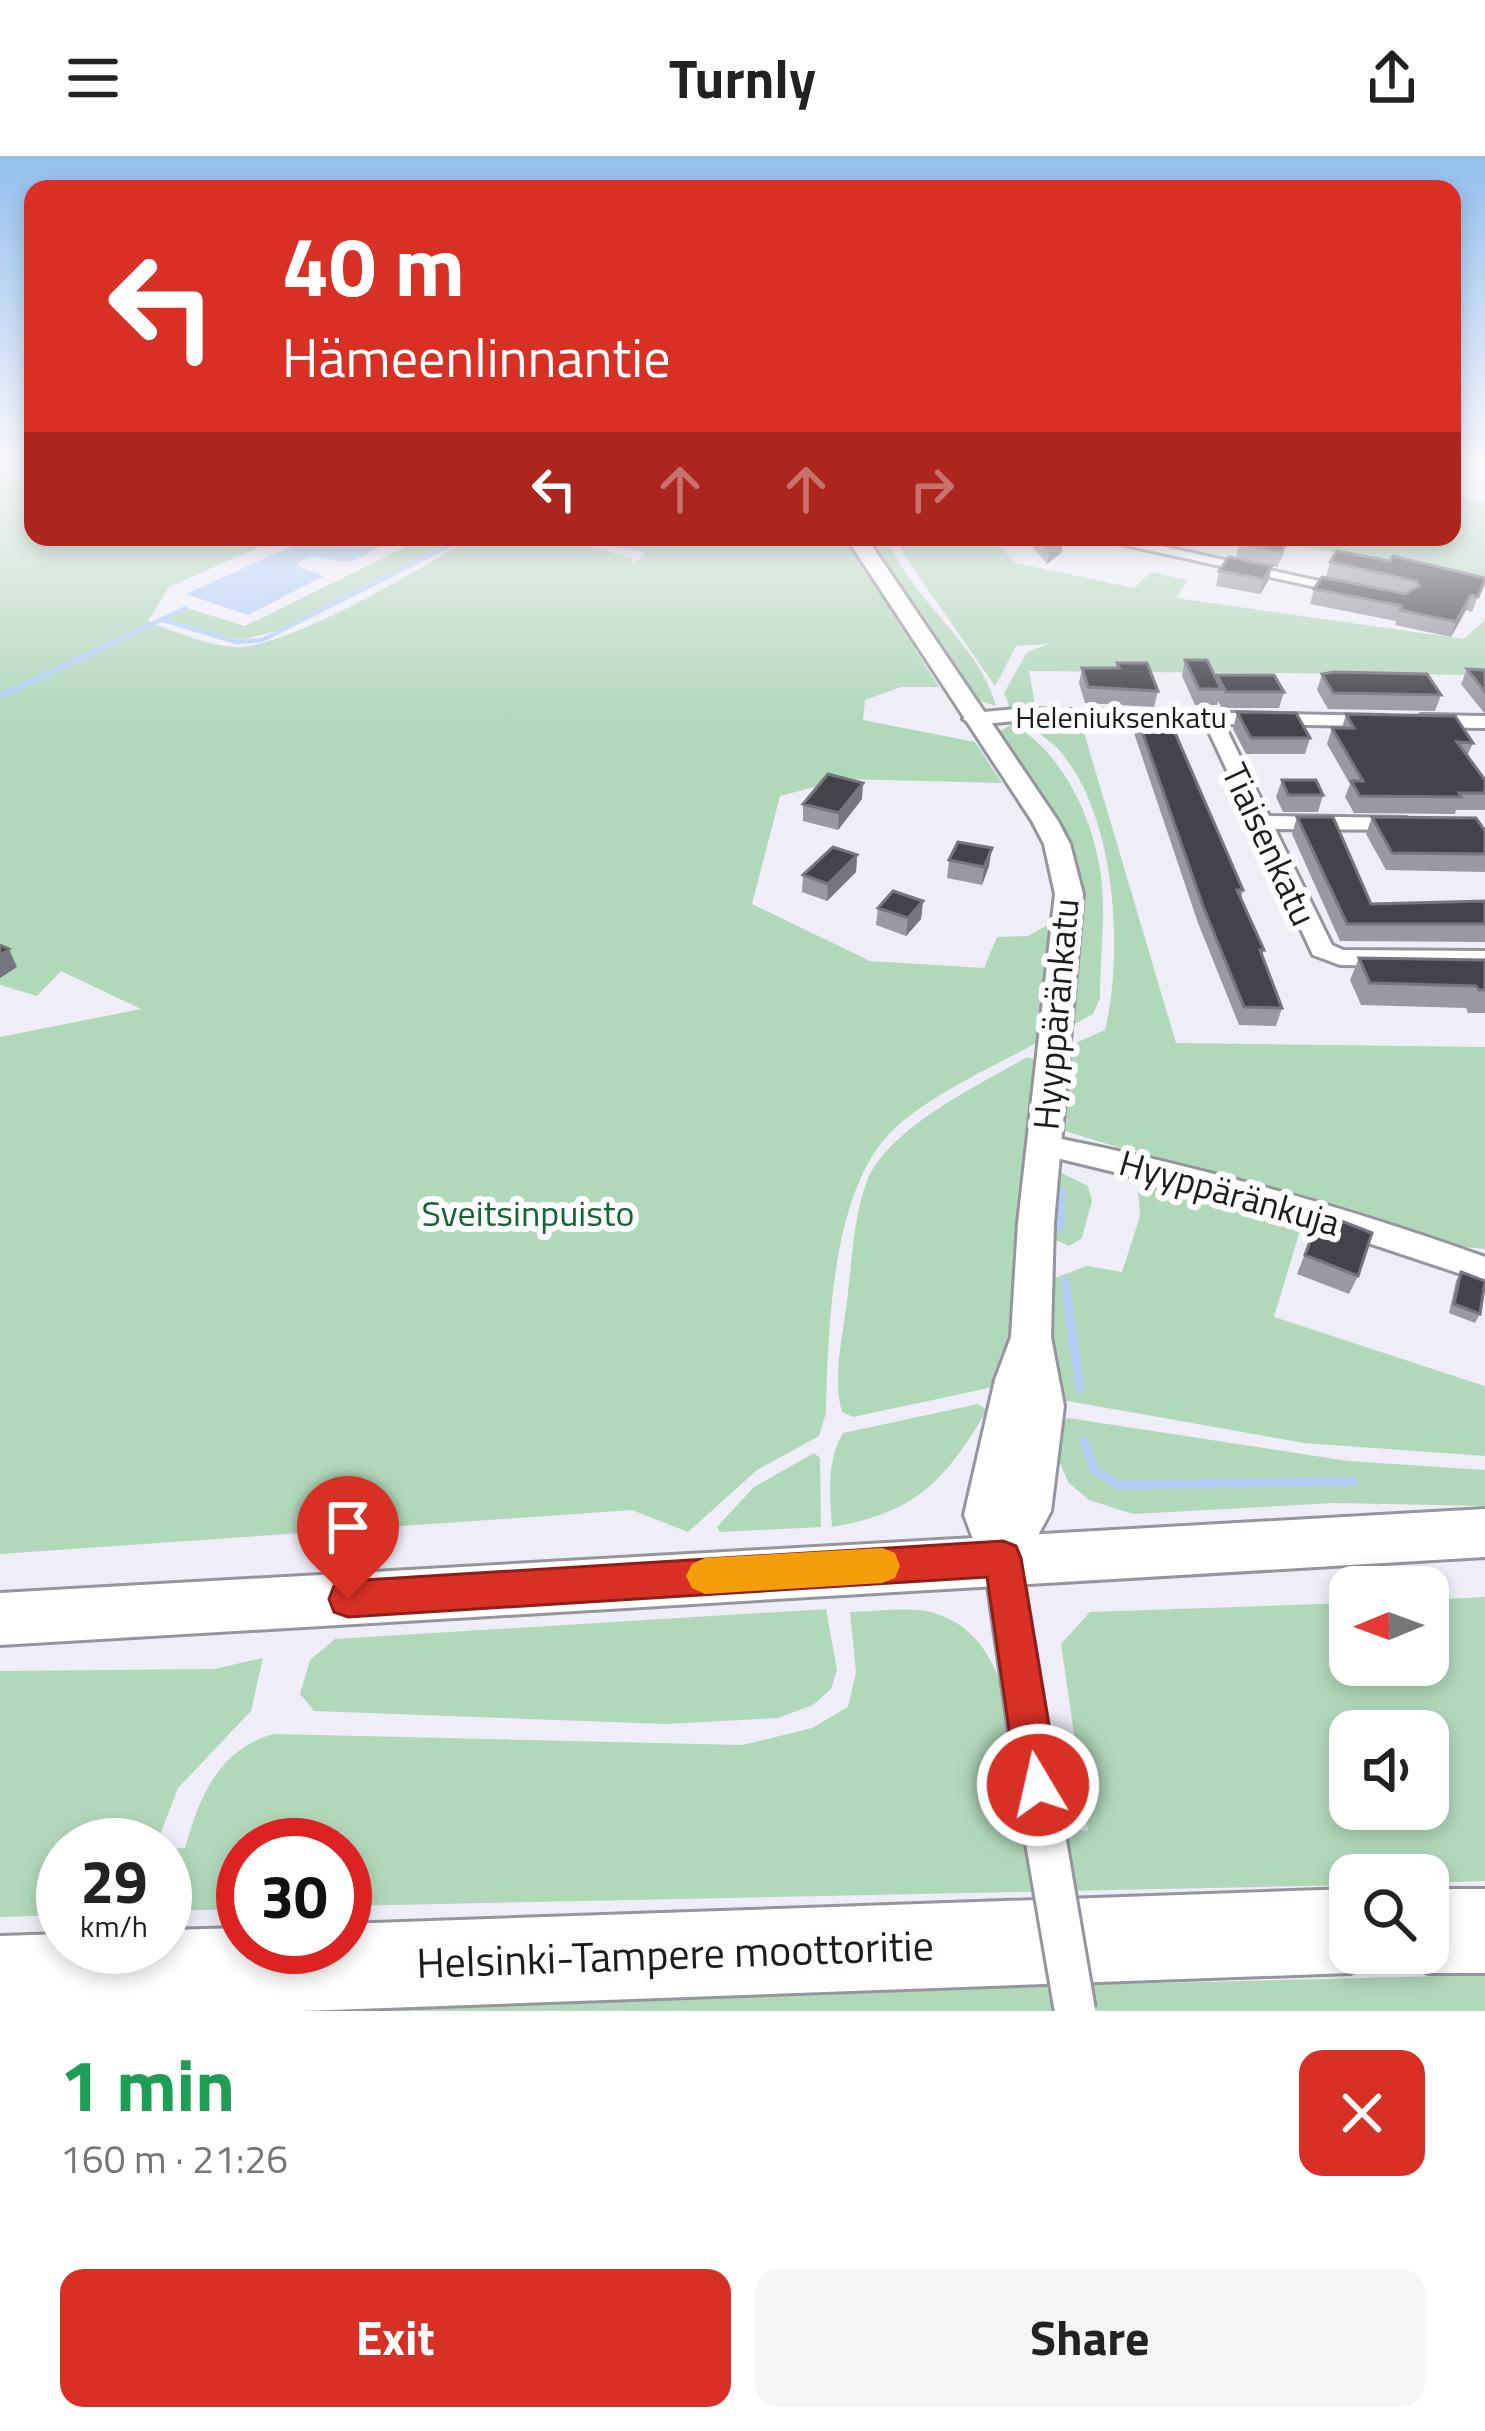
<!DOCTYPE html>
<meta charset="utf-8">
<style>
body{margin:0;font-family:"Titillium Web",sans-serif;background:#f6f6f6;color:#222;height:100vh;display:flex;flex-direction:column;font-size:45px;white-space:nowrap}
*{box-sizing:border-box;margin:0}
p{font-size:39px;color:#767676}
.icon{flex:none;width:66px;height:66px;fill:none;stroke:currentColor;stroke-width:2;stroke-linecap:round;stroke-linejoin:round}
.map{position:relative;height:1855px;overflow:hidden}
.drawer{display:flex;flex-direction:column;background:#fff;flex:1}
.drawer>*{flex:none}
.guide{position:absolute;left:24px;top:24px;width:1437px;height:366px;border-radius:24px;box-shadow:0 6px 18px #0003;background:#d93025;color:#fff;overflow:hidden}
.needle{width:78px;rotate:269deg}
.buttons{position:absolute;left:1329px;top:1410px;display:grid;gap:24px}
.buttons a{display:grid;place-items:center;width:120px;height:120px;border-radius:24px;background:#fff;box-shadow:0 6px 18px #0003;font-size:60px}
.speed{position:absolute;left:36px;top:1662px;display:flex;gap:24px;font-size:60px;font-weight:700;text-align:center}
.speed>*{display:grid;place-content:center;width:156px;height:156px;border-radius:50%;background:#fff;box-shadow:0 6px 18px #0003;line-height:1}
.speed small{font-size:30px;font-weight:400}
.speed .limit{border:18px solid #d22;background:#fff;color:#111}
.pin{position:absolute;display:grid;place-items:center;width:102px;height:102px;color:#fff;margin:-123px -51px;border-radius:50% 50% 50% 0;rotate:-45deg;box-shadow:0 0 12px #0007}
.pin .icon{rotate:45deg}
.me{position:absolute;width:132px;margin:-66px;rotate:351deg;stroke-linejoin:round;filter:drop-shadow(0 0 9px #0008)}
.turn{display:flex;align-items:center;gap:42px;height:252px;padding:0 60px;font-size:54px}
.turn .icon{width:156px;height:156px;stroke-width:2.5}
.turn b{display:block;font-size:84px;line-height:102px}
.lanes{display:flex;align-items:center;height:114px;padding:0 60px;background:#0003;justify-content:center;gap:60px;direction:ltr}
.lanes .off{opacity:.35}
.round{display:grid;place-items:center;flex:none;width:126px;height:126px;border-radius:24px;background:#f6f6f6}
.summary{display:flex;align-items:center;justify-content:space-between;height:204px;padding:0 60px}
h1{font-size:72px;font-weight:700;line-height:90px;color:#1e9e55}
.primary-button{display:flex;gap:24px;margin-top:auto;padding:24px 60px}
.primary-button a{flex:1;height:138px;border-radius:24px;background:#d93025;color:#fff;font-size:48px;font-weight:700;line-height:138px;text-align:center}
.primary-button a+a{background:#f6f6f6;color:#222}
header{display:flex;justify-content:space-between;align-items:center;height:156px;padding:0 60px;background:#fff;font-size:54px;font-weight:700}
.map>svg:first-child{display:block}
</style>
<header><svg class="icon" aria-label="menu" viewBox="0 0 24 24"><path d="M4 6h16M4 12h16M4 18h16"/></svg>Turnly<svg class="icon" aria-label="share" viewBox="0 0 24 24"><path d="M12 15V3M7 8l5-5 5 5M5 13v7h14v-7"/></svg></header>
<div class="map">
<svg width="1485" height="1855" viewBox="0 0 1485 1855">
<rect width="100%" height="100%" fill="#efeef8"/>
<path fill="#b2d8ba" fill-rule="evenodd" d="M0,306H33V381H281L169,431L148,465C172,475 212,491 238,491C288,491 420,414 465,385L455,382C407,407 287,483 237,483C215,482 188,470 166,463L187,452L245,470L426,381H552L632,402L633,408L645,397L571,381H844L939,531H901L865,544L863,564L975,586L1002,627L845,623L780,640L752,748L870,805L984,812L997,781L1028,780L1048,769L1056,774L1038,886C991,912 933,937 894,973C831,1032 828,1175 826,1257L819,1280L757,1314L688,1376L632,1354L0,1398V881L141,853L61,815L37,840L0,829Z
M1452,337L1485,348V420L1239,381H1452Z
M864,381H887C908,441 981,489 996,550L972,542Z
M897,381H990L1016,407L1134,432L1151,416L1188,424L1176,442L1464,483L1485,464V519L1029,515L1036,554H1011L1004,537L1027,496L1049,488L1016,490L995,530L904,399Z
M1012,568C1063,596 1093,662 1101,719C1106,758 1100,802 1100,842L1093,858L1067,872L1080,738L994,578Z
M1083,573L1176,887L1485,891V1093L1453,1090L1307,1049L1058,973L1064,892L1105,874C1124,795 1116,655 1057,592C1051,586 1042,580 1036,574Z
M1027,901L1035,904L1012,1182L998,1230L853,1261L842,1256C832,1223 843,1179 847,1145C852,1106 853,1062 867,1025C889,971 979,929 1027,901Z
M1061,1017L1088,1030L1092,1045L1082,1082L1069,1090L1054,1083L1055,1021Z
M1143,1021L1304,1061L1274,1161L1485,1230V1300L1304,1287L1051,1242L1052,1123L1087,1110L1122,1116L1140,1060L1138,1032Z
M978,1248L987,1254C945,1325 916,1357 832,1371C830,1338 826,1306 843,1277Z
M1068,1262L1348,1305L1485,1314V1350L1335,1347L1133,1358L1089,1344L1068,1326L1056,1297L1055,1266Z
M814,1297L820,1302L821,1371L720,1376L717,1371L754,1331Z
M1485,1441V1725L1428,1727V1719H1350V1729L345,1750V1689H243V1753L165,1755V1693L185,1692C199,1642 218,1593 274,1578L742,1589L812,1572L848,1551L856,1516L850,1456C875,1456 910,1450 934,1457C1018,1482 1012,1597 1023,1668L1088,1675L1061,1488L1090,1456L1350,1447V1509H1428V1444ZM1350,1575H1428V1653H1350Z
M826,1453L837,1514L831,1533L813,1549L778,1562L667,1568L314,1555L300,1538L310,1504L335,1483Z
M263,1502L251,1555L178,1632L156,1689H63V1759L0,1761V1515L214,1513Z
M1485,1819V1855H31Z"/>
<path fill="#b0cef5" d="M312,381H396C382,388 366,401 351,405C331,409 313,390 296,410L324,420L248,459L186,438Z"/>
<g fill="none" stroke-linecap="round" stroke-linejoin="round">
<path stroke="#b0cef5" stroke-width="4.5" d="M596,381L642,391
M163,464L237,486L262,484L462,383
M105,490L186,452"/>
<path stroke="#b0cef5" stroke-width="6" d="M0,540L112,487"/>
<path stroke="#b0cef5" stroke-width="9" d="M1060,1071L1061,1035
M1065,1127L1080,1233
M1084,1285L1094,1313L1118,1329L1354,1325"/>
<defs>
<path id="minor" d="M1089,381H1120L1360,434L1352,439Z
M1016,553L1384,560V568L1377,570L1224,568L1269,660L1406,662L1417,668L1406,674L1275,673L1332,789L1343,794L1485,795V811L1340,809L1313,799L1205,567L1016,565L973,569L963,563L973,557Z
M1485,560V572L1421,571L1411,565L1421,559Z
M1042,979C1193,1009 1341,1049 1485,1101V1126L1266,1053L1032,996L1028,989L1032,982Z
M1002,1385L1015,1390L1020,1402L1064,1668L1058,1683L1043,1689L1028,1683L1022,1668L984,1402L989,1390Z"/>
<path id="tertiary" d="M846,381H866L1058,665L1070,688L1083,738L1054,1067L1051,1181L1064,1250L1051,1355L1018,1417L1002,1423L986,1417L964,1359L995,1224L1011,1181L1018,1067L1055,738L1044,688L1032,665Z"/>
<path id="secondary" d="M1485,1353V1401L0,1489V1437Z"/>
<path id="motorway" d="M1350,1733V1797H1383L1380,1805L1350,1817L303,1855H0V1780L63,1778V1791H165V1774L243,1772V1791H345V1768Z
M1428,1733H1485V1817H1428L1398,1805L1395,1797H1428Z"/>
</defs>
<use href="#minor" stroke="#95959e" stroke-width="6"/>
<use href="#tertiary" stroke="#95959e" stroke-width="6"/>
<use href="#secondary" stroke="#95959e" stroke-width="6"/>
<use href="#motorway" stroke="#95959e" stroke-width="6"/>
<use href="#minor" fill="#fff" fill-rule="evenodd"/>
<use href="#tertiary" fill="#fff" fill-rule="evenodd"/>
<use href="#secondary" fill="#fff" fill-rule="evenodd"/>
<use href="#motorway" fill="#fff" fill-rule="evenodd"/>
<defs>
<path id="minor-bridge" d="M1043,1668L1075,1855"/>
</defs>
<use href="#minor-bridge" stroke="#95959e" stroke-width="46" stroke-linecap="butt"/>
<use href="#minor-bridge" stroke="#fff" stroke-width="40"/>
</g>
<path fill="#9a98a2" d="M1024,381H1062L1064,383L1061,397L1047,408Z
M1244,381H1275L1274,383L1287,386L1283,400L1277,411L1236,402L1239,387Z
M1330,406L1485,422L1472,456L1466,454L1451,481L1395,469L1396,465L1310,448L1314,433L1326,421Z
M1272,410L1268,425L1260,438L1216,430L1219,415Z
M1185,504L1216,522L1217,519L1284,536L1279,552H1222L1218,545L1217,549H1195L1182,520Z
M1117,507L1158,535L1154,551L1085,547L1079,527L1082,512H1116Z
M1467,513L1485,514V558L1461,528Z
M1322,518L1441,539L1435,555L1328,553L1317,534Z
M1135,555L1243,734L1241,743L1264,794L1262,800L1282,852L1276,870L1239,869L1198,767L1132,571Z
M1237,556L1310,582L1305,598H1246L1233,573Z
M1346,558L1473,587L1467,600L1485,624V654H1456L1455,658L1354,657L1345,641L1350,628L1327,588L1332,572H1342Z
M1282,624L1323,639L1318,656H1283L1276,641Z
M862,643L838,674L803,665V648Z
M1297,661L1371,748L1485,745V786L1340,785L1292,678Z
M1372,661L1485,675V716L1386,714L1366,678Z
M857,699L856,716L827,745L802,736L803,719Z
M949,704L989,710L982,729L947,722Z
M923,745L921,763L906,780L876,769L878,752Z
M1359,802L1485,804V857H1468L1466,852L1361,849L1350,824Z
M1321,1057L1358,1120L1349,1138L1297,1118Z
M1461,1116L1480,1158L1475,1167L1449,1157L1456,1125Z"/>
<path fill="#77767f" d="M1064,383L1061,397L1047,408L1050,394Z
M1272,410L1268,425L1260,438L1264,423Z
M1471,439L1466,454L1451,481L1456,466Z
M863,627L862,643L838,674L839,657Z
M992,692L989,710L982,729L984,711Z
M857,699L856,716L827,745L828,728Z
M923,745L921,763L906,780L908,762Z
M9,793L17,811L0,822V799Z"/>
<path fill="#44434b" stroke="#77767f" stroke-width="3" d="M1038,381H1062L1064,383L1050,394Z
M1244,381H1273L1272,383L1287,386L1281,396L1239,387Z
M1337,395L1390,405L1393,400L1485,422V424L1478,441L1471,439L1456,466L1400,454L1402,450L1314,433L1322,421L1405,438L1419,430L1416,425L1330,406Z
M1229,401L1272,410L1264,423L1219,415Z
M1185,504H1207L1221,533H1199Z
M1117,507H1147L1158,535L1088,531L1082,512H1119Z
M1467,513L1485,514V536Z
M1334,516L1427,518L1441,539L1333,537L1322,518Z
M1217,519H1274L1284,536H1226Z
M1135,555L1166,556L1243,734H1237L1264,794H1260L1282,852L1244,851L1203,750Z
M1237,556L1296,557L1310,582H1251Z
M1346,558L1455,560L1473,587L1457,586L1485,624V637H1459L1461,641L1360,640L1351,625H1363L1332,572H1354Z
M828,618L863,627L839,657L803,648Z
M1282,624H1316L1323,639H1288Z
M1297,661H1333L1371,748L1485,745V768H1347Z
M1372,661L1476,662L1485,675V698L1392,697Z
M958,686L992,692L984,711L949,704Z
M833,691L857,699L828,728L803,719Z
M893,735L923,745L908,762L878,752Z
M0,789L9,793L0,799Z
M1359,802L1485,804V834H1479L1476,830L1370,827Z
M1321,1057L1372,1077L1358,1120L1305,1099Z
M1461,1116L1485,1125L1480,1158L1454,1148Z"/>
<linearGradient id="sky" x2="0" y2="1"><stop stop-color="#91beed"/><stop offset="0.54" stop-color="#f8f7fc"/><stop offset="1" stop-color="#f8f7fc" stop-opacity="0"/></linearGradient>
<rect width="1485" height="566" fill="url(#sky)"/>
<path fill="#d93025" stroke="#8d1f18" stroke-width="3" d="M1003,1385L1016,1390L1021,1402L1059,1629L1053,1644L1038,1650L1023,1644L1017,1629L987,1421L348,1461L334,1456L329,1443L334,1430L348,1425Z"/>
<path fill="#f59e0b" d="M882,1392L895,1397L900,1410L895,1422L882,1427L705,1438L692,1432L686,1420L692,1408L705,1402Z"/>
<g text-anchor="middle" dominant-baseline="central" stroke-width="12" stroke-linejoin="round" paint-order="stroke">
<g font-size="30" fill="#1c1c1f" stroke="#fdfdff">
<text x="1121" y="561">Heleniuksenkatu</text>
</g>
<g font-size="36" fill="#1c1c1f" stroke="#fdfdff">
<text transform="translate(1270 688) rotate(65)">Tiaisenkatu</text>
<text transform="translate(1055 858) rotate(-85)">Hyyppäränkatu</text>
<text transform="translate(1230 1036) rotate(16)">Hyyppäränkuja</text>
</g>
<g font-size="36" fill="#146533" stroke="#fdfdff">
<text x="528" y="1056">Sveitsinpuisto</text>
</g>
<g font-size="42" fill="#1c1c1f" stroke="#fdfdff">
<text transform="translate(675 1797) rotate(-2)">Helsinki-Tampere moottoritie</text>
</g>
</g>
</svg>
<div class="buttons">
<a><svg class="needle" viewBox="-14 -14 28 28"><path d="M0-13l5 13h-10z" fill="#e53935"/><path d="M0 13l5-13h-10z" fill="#767676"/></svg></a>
<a><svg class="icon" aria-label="sound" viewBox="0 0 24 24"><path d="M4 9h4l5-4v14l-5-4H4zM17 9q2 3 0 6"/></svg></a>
<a><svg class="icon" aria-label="search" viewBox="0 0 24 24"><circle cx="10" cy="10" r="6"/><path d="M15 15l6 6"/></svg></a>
</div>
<div class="speed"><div>29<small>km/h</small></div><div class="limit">30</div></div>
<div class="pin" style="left:348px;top:1443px;background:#d93025"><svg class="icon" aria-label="arrive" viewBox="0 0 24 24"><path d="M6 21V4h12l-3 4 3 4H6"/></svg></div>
<svg class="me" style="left:1038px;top:1629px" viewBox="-20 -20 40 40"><circle r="17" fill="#d93025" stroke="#fff" stroke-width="3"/><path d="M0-11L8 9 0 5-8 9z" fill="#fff"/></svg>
<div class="guide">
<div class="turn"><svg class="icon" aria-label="left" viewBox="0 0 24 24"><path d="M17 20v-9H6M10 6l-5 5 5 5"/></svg><div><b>40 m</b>Hämeenlinnantie</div></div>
<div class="lanes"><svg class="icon" aria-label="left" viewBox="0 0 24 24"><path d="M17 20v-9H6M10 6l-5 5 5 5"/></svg><svg class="icon off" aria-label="ahead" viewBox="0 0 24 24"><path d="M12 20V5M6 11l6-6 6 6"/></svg><svg class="icon off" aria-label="ahead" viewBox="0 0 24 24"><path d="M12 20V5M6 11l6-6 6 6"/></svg><svg class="icon off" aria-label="right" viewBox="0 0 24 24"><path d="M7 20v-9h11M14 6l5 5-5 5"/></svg></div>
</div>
</div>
<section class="drawer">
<div class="summary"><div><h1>1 min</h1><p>160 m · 21:26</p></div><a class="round" style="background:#d93025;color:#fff"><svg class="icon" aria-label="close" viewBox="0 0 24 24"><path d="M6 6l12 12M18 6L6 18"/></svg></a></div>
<div class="primary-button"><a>Exit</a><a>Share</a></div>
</section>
